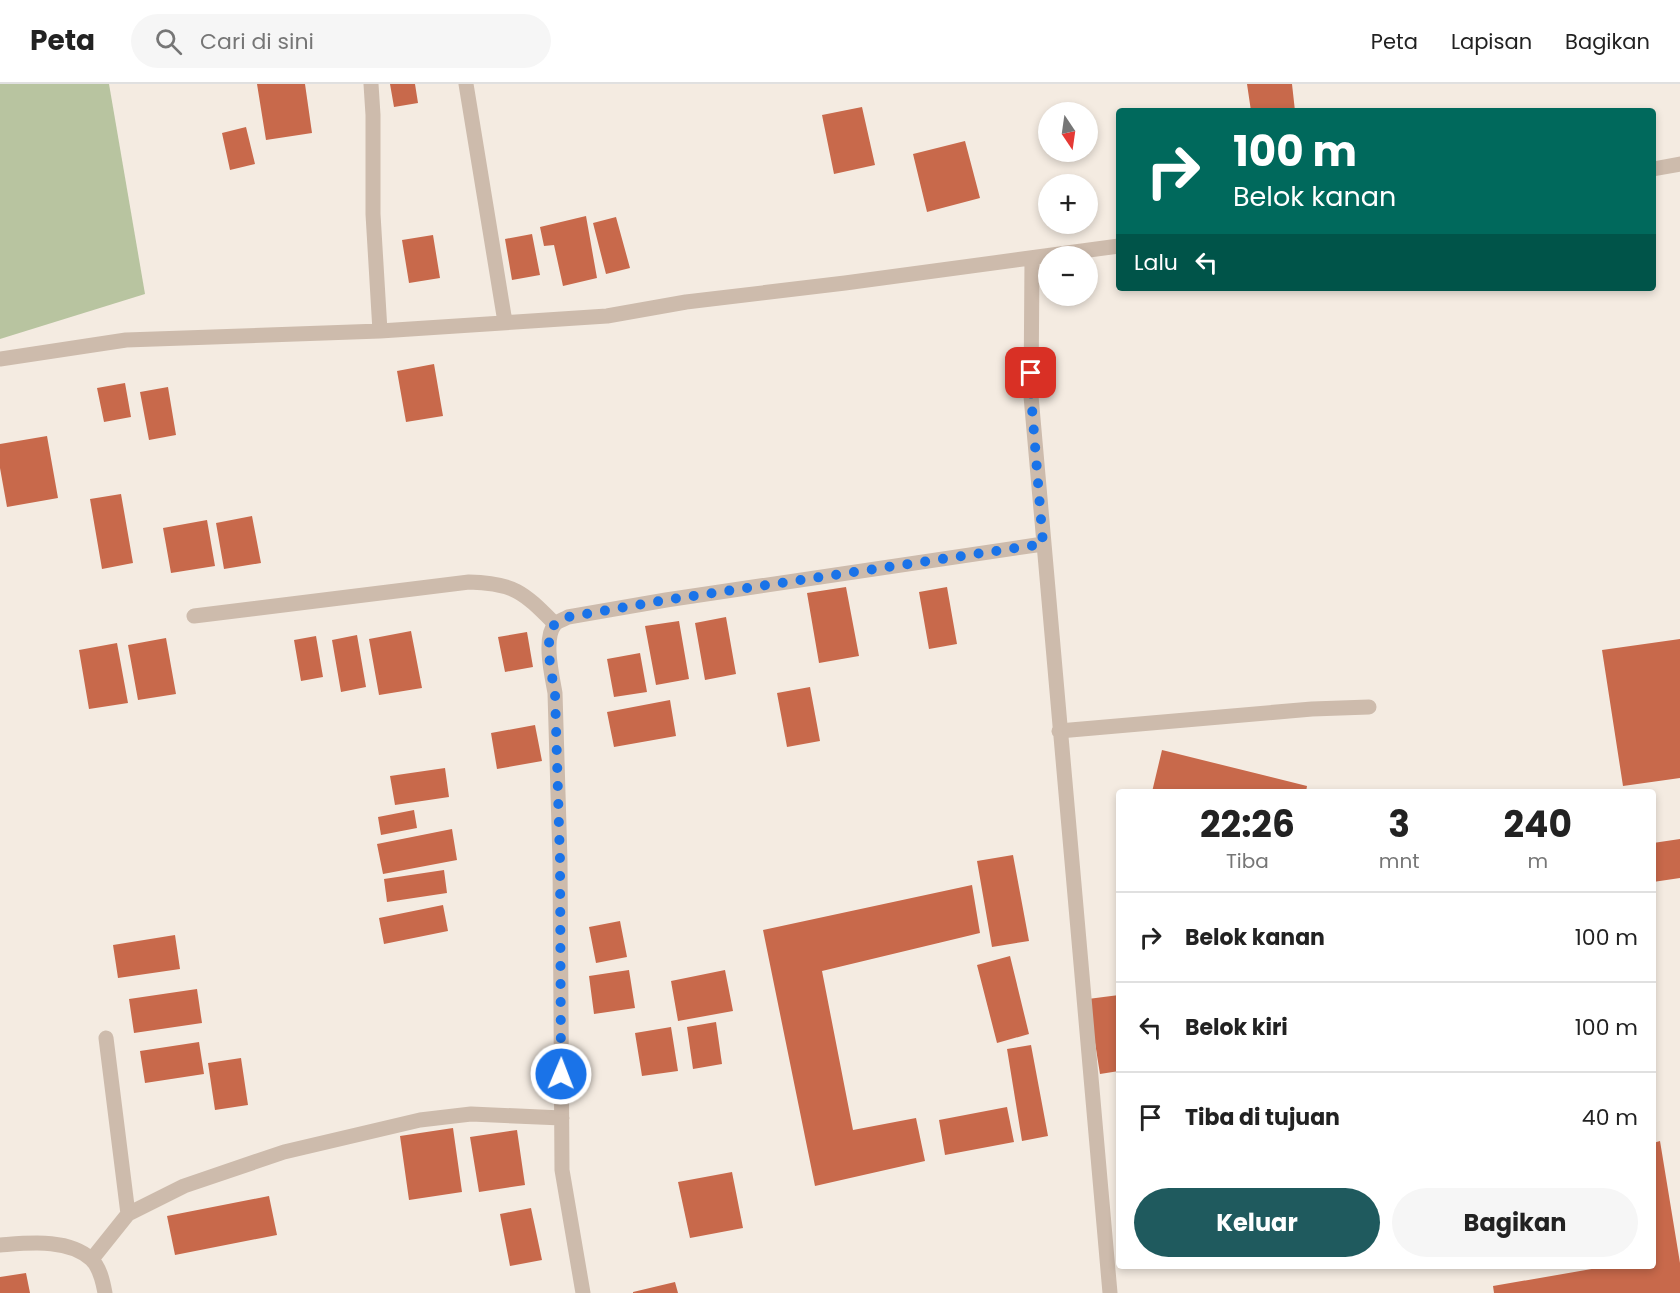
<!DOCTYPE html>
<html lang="id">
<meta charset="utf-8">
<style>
body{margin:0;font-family:Poppins,sans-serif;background:#f6f6f6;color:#222;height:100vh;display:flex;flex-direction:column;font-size:22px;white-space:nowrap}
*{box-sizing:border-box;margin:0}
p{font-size:20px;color:#767676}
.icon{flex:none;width:33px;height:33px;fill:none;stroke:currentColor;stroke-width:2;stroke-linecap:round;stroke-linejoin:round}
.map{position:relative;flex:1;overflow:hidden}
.drawer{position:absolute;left:1116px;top:705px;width:540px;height:480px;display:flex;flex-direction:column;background:#fff;border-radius:6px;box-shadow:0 3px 9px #0003}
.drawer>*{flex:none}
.banner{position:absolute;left:1116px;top:24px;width:540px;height:183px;border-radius:6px;box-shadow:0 3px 9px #0003;background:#00695c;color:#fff;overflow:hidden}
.needle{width:39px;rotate:167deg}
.tools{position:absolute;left:1038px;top:18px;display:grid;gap:12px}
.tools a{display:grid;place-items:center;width:60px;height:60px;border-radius:50%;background:#fff;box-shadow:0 3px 9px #0003;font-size:30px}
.pin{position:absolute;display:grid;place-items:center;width:51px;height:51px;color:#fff;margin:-26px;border-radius:12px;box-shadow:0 3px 9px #0006}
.me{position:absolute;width:66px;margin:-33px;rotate:1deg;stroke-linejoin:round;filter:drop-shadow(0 0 4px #0008)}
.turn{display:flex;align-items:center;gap:21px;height:126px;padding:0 18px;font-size:27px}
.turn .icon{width:78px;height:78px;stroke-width:2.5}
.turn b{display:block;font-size:42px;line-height:51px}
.then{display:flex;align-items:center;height:57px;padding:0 18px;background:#0003;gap:12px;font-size:22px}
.eta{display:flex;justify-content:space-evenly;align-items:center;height:102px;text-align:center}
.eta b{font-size:36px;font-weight:700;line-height:42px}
.action{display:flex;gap:12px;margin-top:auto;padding:12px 18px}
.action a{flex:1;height:69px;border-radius:36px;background:#1f5a5e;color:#fff;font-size:24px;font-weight:700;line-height:69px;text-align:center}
.action a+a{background:#f6f6f6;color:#222}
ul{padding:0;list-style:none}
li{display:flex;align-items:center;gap:18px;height:90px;padding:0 18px;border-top:2px solid #e0e0e0}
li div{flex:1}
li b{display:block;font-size:22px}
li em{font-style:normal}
header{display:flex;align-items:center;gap:36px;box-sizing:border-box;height:84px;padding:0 30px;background:#fff;border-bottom:2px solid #e0e0e0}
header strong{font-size:28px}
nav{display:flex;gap:33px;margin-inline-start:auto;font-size:21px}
.search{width:420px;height:54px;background:#f6f6f6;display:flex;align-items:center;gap:15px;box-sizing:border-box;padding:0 21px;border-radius:33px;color:#767676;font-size:22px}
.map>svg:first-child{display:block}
</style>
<header>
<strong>Peta</strong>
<div class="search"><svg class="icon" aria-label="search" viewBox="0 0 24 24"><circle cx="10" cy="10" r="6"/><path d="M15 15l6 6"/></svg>Cari di sini</div>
<nav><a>Peta</a><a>Lapisan</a><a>Bagikan</a></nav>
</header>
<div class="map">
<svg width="1680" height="1209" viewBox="0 0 1680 1209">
<rect width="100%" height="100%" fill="#f4ebe1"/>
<path fill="#b8c4a0" d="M0,0H109L145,210L0,255Z"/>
<path fill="#c8694b" d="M257,0H305L312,49L266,56Z
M390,0H415L418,19L394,23Z
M1247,0H1292L1295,27H1251Z
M862,23L875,81L834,90L822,31Z
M246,43L255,80L230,86L222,49Z
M965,57L980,114L927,128L913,70Z
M586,132L597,194L563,202L554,161L544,162L540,143Z
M616,133L630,184L606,190L593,139Z
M532,150L540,191L512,196L505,155Z
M433,151L440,194L409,199L402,156Z
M434,280L443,332L406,338L397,287Z
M125,299L131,333L104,338L97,304Z
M168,303L176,351L149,356L140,308Z
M47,352L58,414L7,423L0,384V360Z
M121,410L133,479L102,485L90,415Z
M252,432L261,479L224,485L216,439Z
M207,436L215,482L171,489L163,444Z
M846,503L859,572L819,579L807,509Z
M947,503L957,560L929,565L919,508Z
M726,533L736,590L705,596L695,539Z
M679,537L689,595L656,601L645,542Z
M411,547L422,604L379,611L369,555Z
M527,548L533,583L505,588L498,553Z
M357,551L366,603L341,608L332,556Z
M316,552L323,593L301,597L294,556Z
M166,554L176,610L138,616L128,561Z
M1680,555V694L1623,702L1602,566Z
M117,559L128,619L89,625L79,566Z
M640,569L647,608L614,613L607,575Z
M810,603L820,657L787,663L777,609Z
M670,616L676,652L614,663L607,628Z
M535,641L542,677L497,685L491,649Z
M1162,666L1307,702L1306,708H1152Z
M445,684L449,713L395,721L390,692Z
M414,726L417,744L381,751L378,733Z
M452,745L457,776L383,790L377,760Z
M1680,755V794L1653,798V759Z
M1013,771L1029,857L992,863L977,777Z
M444,786L447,809L387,818L384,795Z
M972,801L980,849L822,887L853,1046L916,1034L925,1077L815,1102L763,846Z
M443,821L448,847L384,860L379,834Z
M620,837L627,873L596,879L589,843Z
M175,851L180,885L118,894L113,861Z
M1010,872L1029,950L997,959L977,881Z
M629,886L635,924L594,930L589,892Z
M725,886L733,927L678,937L671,897Z
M197,905L202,939L134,949L129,915Z
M1119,911V987L1100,990L1088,915Z
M716,938L722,980L693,985L687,943Z
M671,943L678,987L642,992L635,949Z
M199,958L204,990L145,999L140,967Z
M1031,961L1048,1052L1022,1057L1007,965Z
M241,974L248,1021L215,1026L208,979Z
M1007,1023L1014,1058L945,1071L939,1036Z
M453,1044L462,1108L409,1116L400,1052Z
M517,1046L525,1101L479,1108L470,1053Z
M1660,1057L1680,1179V1209H1494L1493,1202L1609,1182H1653V1059Z
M732,1088L743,1144L690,1154L678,1098Z
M269,1112L277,1151L175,1171L167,1132Z
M531,1124L542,1176L510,1182L500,1130Z
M26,1189L30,1209H0V1193Z
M675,1198L678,1209H633V1208Z"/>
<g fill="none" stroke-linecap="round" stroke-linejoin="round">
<path stroke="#cdbbac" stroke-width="15" d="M371,0L373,31V130L380,247
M466,0L505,238
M1653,85L1680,80
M1032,175L1031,312L1110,1209
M0,275L126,256L380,247L607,232L686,218L845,199L1119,162
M194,532L469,498C515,499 524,509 555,540
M1059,647L1312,625L1369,623
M106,954L128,1130
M0,1161C28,1159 68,1154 91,1175C100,1183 103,1198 105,1209
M92,1175L128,1130L184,1102L284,1068L420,1036L471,1030L562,1034
M583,1209L562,1086L560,776L555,609C552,592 543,554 555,540C558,537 565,535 568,533L666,516L1043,460"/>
</g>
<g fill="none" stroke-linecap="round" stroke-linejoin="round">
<path stroke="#1a73e8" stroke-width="10" stroke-dasharray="0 18" d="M561,990L560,776L555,609C552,592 543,554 555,540C558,537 565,535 568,533L666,516L1043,460L1031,312V289"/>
</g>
</svg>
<div class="tools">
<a><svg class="needle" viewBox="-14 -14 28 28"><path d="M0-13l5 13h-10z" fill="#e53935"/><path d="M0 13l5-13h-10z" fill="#767676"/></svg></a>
<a>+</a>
<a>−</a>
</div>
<div class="pin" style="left:1031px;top:289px;background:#d93025"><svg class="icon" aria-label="arrive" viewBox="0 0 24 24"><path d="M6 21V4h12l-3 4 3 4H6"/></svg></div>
<svg class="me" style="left:561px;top:990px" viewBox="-20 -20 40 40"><circle r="17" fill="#1a73e8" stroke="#fff" stroke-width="3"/><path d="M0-11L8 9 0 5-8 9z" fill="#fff"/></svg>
<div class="banner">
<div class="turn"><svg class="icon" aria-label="right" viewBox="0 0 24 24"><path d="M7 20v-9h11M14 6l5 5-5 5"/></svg><div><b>100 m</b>Belok kanan</div></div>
<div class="then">Lalu<svg class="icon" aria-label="left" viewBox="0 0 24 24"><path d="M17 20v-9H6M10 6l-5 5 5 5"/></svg></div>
</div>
<section class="drawer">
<div class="eta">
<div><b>22:26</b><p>Tiba</p></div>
<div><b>3</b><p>mnt</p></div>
<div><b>240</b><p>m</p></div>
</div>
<ul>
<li><svg class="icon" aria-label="right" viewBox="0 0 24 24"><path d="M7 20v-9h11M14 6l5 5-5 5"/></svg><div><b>Belok kanan</b></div><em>100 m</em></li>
<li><svg class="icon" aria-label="left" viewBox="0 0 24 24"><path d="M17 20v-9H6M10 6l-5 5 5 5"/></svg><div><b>Belok kiri</b></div><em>100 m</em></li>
<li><svg class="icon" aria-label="arrive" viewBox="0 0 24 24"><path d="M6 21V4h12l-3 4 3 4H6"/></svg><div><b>Tiba di tujuan</b></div><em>40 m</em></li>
</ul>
<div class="action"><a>Keluar</a><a>Bagikan</a></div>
</section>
</div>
